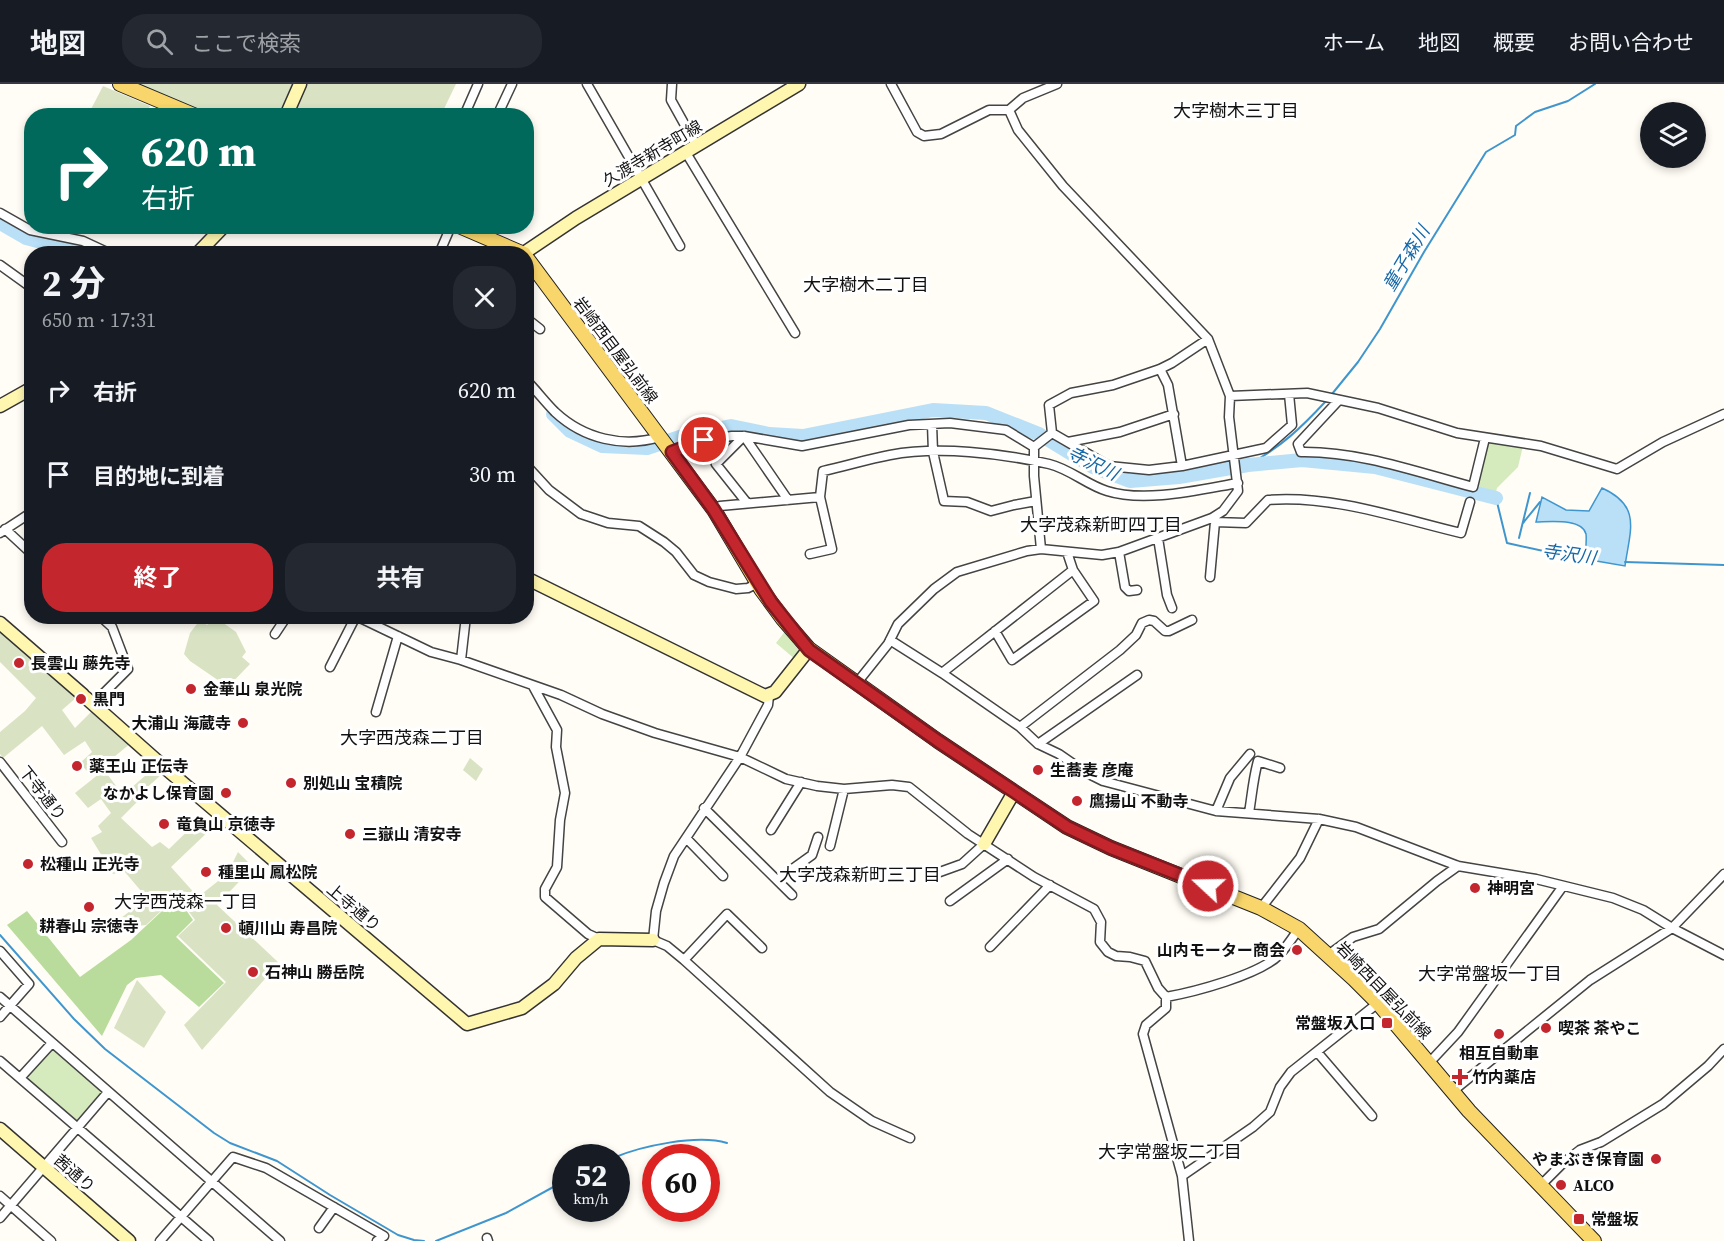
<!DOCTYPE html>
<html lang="ja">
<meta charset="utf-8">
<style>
body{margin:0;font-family:"Source Serif 4","Noto Sans JP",serif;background:#242831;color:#f1f3f6;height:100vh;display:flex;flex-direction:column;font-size:22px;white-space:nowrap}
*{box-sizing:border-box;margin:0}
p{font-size:20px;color:#9ea1a6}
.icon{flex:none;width:33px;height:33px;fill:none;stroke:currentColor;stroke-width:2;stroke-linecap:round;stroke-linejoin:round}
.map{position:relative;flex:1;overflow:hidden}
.details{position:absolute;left:24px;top:162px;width:510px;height:378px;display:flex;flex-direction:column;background:#171b24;border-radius:24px;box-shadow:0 3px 9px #0003}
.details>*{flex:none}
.banner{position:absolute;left:24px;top:24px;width:510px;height:126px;border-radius:24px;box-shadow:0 3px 9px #0003;background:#00695c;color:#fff;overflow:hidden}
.tools{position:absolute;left:1640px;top:18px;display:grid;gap:12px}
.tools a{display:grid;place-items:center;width:66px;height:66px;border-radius:50%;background:#171b24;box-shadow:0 3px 9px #0003;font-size:30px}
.speed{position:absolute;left:552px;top:1060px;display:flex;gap:12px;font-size:30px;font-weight:700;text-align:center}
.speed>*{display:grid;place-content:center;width:78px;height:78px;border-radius:50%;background:#171b24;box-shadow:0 3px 9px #0003;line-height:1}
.speed small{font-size:15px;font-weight:400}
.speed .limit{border:9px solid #d22;background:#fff;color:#111}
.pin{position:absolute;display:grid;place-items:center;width:51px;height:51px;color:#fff;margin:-26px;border:3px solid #fff;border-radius:50%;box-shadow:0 2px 6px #0007}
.me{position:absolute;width:66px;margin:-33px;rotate:291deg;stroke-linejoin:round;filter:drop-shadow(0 0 4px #0008)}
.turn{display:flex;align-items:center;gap:21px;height:126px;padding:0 18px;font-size:27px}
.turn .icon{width:78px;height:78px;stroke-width:2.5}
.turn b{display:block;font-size:42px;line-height:51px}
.round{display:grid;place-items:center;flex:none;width:63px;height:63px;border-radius:24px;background:#242831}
.head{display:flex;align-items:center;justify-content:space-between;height:102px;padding:0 18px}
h1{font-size:36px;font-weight:700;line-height:45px}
.action{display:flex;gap:12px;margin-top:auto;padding:12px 18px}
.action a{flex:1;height:69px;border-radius:24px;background:#c4262e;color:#fff;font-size:24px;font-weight:700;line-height:69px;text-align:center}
.action a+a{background:#242831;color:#f1f3f6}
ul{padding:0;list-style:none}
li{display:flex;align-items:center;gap:18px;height:84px;padding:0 18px}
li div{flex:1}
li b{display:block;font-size:22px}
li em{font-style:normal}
header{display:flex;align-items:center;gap:36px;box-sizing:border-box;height:84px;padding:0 30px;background:#171b24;border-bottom:2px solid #363941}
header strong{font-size:28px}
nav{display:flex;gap:33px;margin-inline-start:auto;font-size:21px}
.search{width:420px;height:54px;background:#242831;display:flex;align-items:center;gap:15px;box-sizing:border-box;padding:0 21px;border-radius:24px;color:#9ea1a6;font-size:22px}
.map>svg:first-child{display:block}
</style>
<header>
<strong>地図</strong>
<div class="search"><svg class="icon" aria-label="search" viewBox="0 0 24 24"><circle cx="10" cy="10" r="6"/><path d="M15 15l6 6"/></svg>ここで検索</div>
<nav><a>ホーム</a><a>地図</a><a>概要</a><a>お問い合わせ</a></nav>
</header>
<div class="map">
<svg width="1724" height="1157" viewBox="0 0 1724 1157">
<rect width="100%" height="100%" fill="#fffdf5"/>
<path fill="#d5ebbd" d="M1490,356L1523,362L1518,383L1497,404L1496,408L1477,402L1486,359Z
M786,546L799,560L800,570L796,576L776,559Z
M53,963L103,1006L102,1010L79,1036H75L27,994L26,990Z"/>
<path fill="#b9dc9c" d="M177,813L193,836L176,853L224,899L199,923L161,891L136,894L127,901L102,952L7,841L27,827L80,893L131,856Z"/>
<path fill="#d9e3c4" d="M137,0H293L280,32L210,31Z
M306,0H456L441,31L292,32Z
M103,2L150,22L145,31H88Z
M215,533L236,548L246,568L242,573L250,580L228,603L190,577L184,570L190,549L200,536L207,541Z
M0,545L77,613L62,626L75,644L93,626L131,659L91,692L80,679L92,668L85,657L64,671L42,642L3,674L0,670V648L25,627L36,614L0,578Z
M470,674L483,685L476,697L463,686Z
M154,684L162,690L140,710L142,713L121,734L152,763L160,758L169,765L201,734L212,744L171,783L198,813L227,790L238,768L253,783L217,821L279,879L202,966L184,941L226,898L178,852L195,836L177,812L146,841L120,844L117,837L147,814L124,787L113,790L91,754L102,748L98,742L111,729L101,715L88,724L75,709L104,686L123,711Z
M137,896L166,928L144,964L114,944Z"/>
<path fill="#b9e0f7" stroke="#3f96cf" stroke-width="1.5" d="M1602,404C1642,422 1630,446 1625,482L1585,475C1585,468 1587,458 1586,450C1582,434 1549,438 1536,438L1542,413L1566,426L1589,427Z"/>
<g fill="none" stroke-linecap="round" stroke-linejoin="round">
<path stroke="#3f96cf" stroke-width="2" d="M1332,310L1358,278L1380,245L1424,168L1486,68L1515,51L1516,42L1535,28L1568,17L1595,0
M1248,381C1281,363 1301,344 1326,317
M1496,414L1507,459L1571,473L1586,474
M1523,439L1540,418
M1519,454L1530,409
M1625,478L1724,481
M0,851L74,935L105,965L214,1049L230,1059L277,1077L330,1111L398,1151L414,1156L424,1157
M613,1074C641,1062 697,1050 727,1059
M436,1157L506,1129L566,1096"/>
<path stroke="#b9e0f7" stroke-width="14" d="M0,139L26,154L87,170
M553,330L570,347L602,362L647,364L686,351L731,342L769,350L803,352L933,326L986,329L1039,350L1093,383L1130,397L1179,393L1248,381L1302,376L1375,383L1496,414"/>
<defs>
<path id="street" d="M587,0L680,162
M672,0L671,16L696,61
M891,0L917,48L924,52L941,50L989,26H1009L1023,14L1057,0
M464,32L478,0
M497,32L512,0
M685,67L795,249
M0,129L30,146L83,157L111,170
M439,170L451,142
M0,181L32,204
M526,234L540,245
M1160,285L1168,301L1182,382
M526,296C536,306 545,318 555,328C584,355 623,364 660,353
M1230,312L1307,309L1378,324L1457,349L1541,362L1617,385L1663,358L1724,330
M1339,316L1298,360L1301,368C1359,367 1417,388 1473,403L1485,354
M932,340L933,368L944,417L967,418L991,427L1014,421L1036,417
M1052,349L1109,382L1149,386L1182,382L1266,364L1292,341L1289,310
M1052,349L1049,321L1071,309L1113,301L1160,285L1172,279L1208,255
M1068,358L1120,348L1174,330
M1034,363V392L1041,465
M1034,363L1052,349
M672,368L704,356L732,352H744L802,362L909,341L950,339L1006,346L1034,363
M526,381L549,406L581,430L608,439L639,442L664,458L676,468L694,491L709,498L736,505L748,504L758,499
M747,419L716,380L744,352L788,416
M714,426L720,422L820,413L823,387C846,382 868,375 890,371C939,362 1000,369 1049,380C1070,385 1087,401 1107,407C1145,419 1198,406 1238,399
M1212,434L1215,438L1246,439L1268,416C1333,411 1398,434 1461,449L1470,418
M5,445L32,470
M0,449L32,428
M1158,454L1167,511L1172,524
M1119,468L1125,503L1129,507L1137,506
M810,470L832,465L820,413
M1210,493L1215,438
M356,532L431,568L461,576L561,611L602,630L655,649L740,673L786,695L817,702L844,705L892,701L909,703L968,750L1034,793L1094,825L1101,838L1100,858L1108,868L1116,872L1130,873L1145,877L1158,904L1166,913V924L1146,941L1143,950L1182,1092
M995,547L1012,576L1094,517L1073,486L1067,468
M275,550L287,532
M890,556L942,589L1020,643L1038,660L1059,670L1085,688L1103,697L1216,727L1319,735L1356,743L1458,782L1536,795L1613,814L1643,826L1672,844L1724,871
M461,576L466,532
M330,583L356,532
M942,589L1073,486
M856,600L888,560L898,540L934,505L957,488L1027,467L1041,465L1102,471L1119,468L1212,434L1223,427L1238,407L1229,333L1230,312L1208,255L1063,102L1018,46L1009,26
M533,602L557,646L556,663L565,709L560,736L557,783L545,805V813L588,850L599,855
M769,612L768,621L740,673L674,772L664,799L656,827L653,856L667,862L684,876L830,1008L872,1037L910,1054
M93,620L128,585L112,543L100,532
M376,628L398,552
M1020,643L1120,566L1136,551L1142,539L1149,536L1154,537L1165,547H1169L1192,536
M1038,660L1137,591
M0,678L62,758
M704,724L792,811
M1216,727L1230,694L1250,670
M1249,729C1252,711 1253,695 1258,677L1280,684
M771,746L801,698
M686,754L723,792
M830,762L844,705
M937,789L962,780L984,760
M777,796L812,771L818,753
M950,817L1008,775
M1261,824L1300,774L1319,735
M990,863L1050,801
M0,867L29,900L0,933
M1328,871L1353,853L1379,845L1437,797L1458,782
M684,876L727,830L762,864
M0,913L280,1157
M1166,913C1194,908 1259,891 1279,871C1286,864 1292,854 1299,845
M1318,969L1372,1032
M0,977L209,1157
M1429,979L1458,948L1563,802
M20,994L52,959
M1453,1007L1590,896L1672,844L1724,790
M1541,1101L1563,1079L1580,1066L1601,1058L1663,1020L1708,982L1724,965
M0,1112L51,1157
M0,1134L108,1008
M319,1144L334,1123
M487,1154L488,1157
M160,1157L233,1073L266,1084L384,1152L377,1157
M1189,1157L1182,1092L1253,1043L1270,1028L1280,1003L1291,988L1378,919"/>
<path id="secondary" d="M286,32L300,0
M524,169L576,134L799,0
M197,170L224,142
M0,322L32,304
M526,494L765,612L775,608L809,565
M0,539L83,611
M85,613L164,683L467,940L522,924L554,900L576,874L599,855L653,856
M984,760L1014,708
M0,1045L129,1157"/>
<path id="primary" d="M120,0L196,32
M459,142L524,170
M526,173L714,426L761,505L783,535L809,565L938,657L1067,743L1111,764L1261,824L1299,845L1354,895L1378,919L1469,1027L1594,1157"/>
</defs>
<use href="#street" stroke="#444" stroke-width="11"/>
<use href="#secondary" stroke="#333" stroke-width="15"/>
<use href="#primary" stroke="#222" stroke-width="16"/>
<use href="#street" stroke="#fff" stroke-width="8"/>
<use href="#secondary" stroke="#fff6b0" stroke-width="12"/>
<use href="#primary" stroke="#f9d66b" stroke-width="14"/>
</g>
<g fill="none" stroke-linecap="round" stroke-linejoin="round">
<defs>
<path id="route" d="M704,356L672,368L714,426L771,518L809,566L938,657L1067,743L1111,764L1208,802"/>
</defs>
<use href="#route" stroke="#7f191e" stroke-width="15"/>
<use href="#route" stroke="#c4262e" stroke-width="10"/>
</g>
<g fill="#c4262e" stroke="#fff" stroke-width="2">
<circle cx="19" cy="579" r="6"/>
<circle cx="191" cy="605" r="6"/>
<circle cx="81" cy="615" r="6"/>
<circle cx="243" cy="639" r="6"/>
<circle cx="77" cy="682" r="6"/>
<circle cx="1038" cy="686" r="6"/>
<circle cx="291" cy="699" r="6"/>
<circle cx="226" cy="709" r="6"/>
<circle cx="1077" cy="717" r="6"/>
<circle cx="164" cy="740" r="6"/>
<circle cx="350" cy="750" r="6"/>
<circle cx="28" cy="780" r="6"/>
<circle cx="206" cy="788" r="6"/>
<circle cx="1475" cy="804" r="6"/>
<circle cx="89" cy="823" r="6"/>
<circle cx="226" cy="844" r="6"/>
<circle cx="1297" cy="866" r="6"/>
<circle cx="253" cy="888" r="6"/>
<rect x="1381" y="933" width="12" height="12" rx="3"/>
<circle cx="1546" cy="944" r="6"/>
<circle cx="1499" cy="950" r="6"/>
<path d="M1457 984h6v6h6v6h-6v6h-6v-6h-6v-6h6z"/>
<circle cx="1656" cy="1075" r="6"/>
<circle cx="1561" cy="1101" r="6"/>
<rect x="1573" y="1129" width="12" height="12" rx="3"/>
</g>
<g text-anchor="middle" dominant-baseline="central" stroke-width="6" stroke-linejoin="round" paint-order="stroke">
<g font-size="16" fill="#111" stroke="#fff">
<text transform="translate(652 69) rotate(-31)">久渡寺新寺町線</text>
<text transform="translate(616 266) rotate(53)">岩崎西目屋弘前線</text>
<text transform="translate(43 709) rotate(52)">下寺通り</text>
<text transform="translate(354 823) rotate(40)">上寺通り</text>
<text transform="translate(1384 906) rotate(46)">岩崎西目屋弘前線</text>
<text transform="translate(75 1089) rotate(41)">茜通り</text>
</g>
<g font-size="16" font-weight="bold" fill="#111" stroke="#fff" text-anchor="start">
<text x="31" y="579">長雲山 藤先寺</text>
<text x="203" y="605">金華山 泉光院</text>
<text x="93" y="615">黒門</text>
<text x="231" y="639" text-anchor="end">大浦山 海蔵寺</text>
<text x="89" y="682">薬王山 正伝寺</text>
<text x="1050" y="686">生蕎麦 彦庵</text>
<text x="303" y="699">別処山 宝積院</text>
<text x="214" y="709" text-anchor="end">なかよし保育園</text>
<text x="1089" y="717">鷹揚山 不動寺</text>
<text x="176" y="740">竜負山 京徳寺</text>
<text x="362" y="750">三嶽山 清安寺</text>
<text x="40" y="780">松種山 正光寺</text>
<text x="218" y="788">種里山 鳳松院</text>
<text x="1487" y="804">神明宮</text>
<text x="89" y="842" text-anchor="middle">耕春山 宗徳寺</text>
<text x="238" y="844">頓川山 寿昌院</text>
<text x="1285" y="866" text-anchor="end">山内モーター商会</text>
<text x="265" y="888">石神山 勝岳院</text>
<text x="1375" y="939" text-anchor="end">常盤坂入口</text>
<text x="1558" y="944">喫茶 茶やこ</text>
<text x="1499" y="969" text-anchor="middle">相互自動車</text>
<text x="1472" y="993">竹内薬店</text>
<text x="1644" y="1075" text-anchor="end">やまぶき保育園</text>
<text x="1573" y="1101">ALCO</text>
<text x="1591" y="1135">常盤坂</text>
</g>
<g font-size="18" fill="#111" stroke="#fff">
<text x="1236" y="26">大字樹木三丁目</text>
<text x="866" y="200">大字樹木二丁目</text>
<text x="1101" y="440">大字茂森新町四丁目</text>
<text x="412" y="653">大字西茂森二丁目</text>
<text x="860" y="790">大字茂森新町三丁目</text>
<text x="186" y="817">大字西茂森一丁目</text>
<text x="1490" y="889">大字常盤坂一丁目</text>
<text x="1170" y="1067">大字常盤坂二丁目</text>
</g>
<g font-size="18" font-style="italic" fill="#1768a6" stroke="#fff">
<text transform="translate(1406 174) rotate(-59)">童子森川</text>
<text transform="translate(1093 379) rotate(26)">寺沢川</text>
<text transform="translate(1569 470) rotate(8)">寺沢川</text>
</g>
</g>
</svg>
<div class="tools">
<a><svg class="icon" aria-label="layers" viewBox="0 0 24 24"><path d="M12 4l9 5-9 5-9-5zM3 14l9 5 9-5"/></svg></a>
</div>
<div class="speed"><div>52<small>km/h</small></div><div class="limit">60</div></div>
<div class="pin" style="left:704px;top:356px;background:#d93025"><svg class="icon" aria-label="arrive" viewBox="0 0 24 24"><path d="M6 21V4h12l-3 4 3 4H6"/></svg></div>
<svg class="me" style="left:1208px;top:802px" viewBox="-20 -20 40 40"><circle r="17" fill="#c4262e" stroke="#fff" stroke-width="3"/><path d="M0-11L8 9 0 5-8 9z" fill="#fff"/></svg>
<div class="banner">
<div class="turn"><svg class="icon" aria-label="right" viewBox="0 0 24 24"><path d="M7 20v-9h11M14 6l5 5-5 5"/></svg><div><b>620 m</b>右折</div></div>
</div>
<section class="details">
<div class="head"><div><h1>2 分</h1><p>650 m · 17:31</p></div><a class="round"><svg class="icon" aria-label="close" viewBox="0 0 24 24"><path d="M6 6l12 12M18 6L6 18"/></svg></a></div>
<ul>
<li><svg class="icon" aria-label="right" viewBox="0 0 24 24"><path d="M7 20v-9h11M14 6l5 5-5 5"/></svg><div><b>右折</b></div><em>620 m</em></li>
<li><svg class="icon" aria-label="arrive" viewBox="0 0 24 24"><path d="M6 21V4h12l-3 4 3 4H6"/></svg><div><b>目的地に到着</b></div><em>30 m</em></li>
</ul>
<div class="action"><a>終了</a><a>共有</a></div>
</section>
</div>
